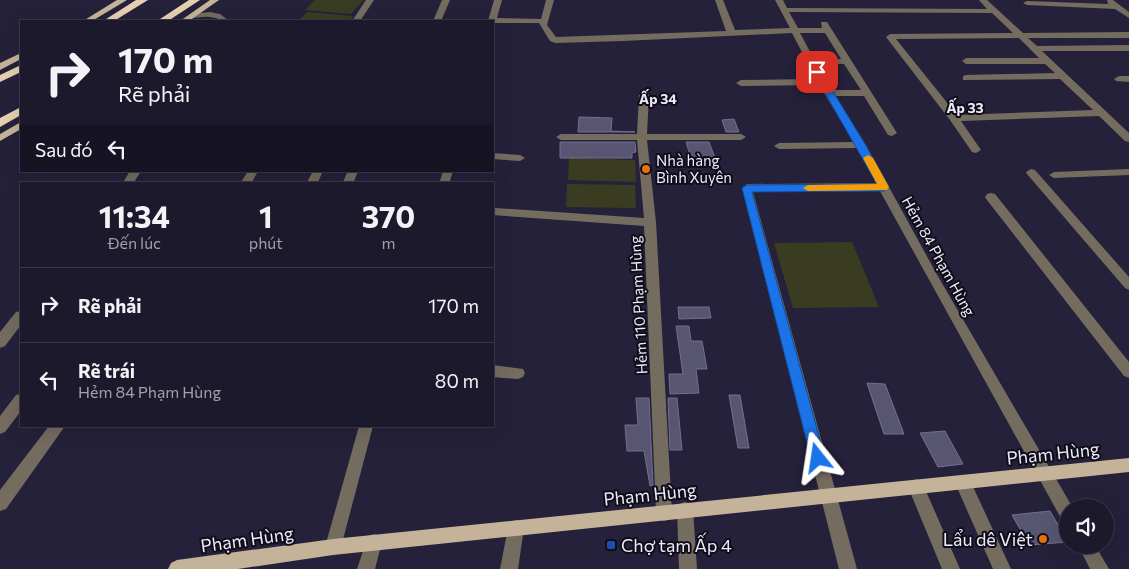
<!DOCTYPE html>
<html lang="vi">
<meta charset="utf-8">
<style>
body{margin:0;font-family:Commissioner,sans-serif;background:#292638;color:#f1f3f6;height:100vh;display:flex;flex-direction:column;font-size:19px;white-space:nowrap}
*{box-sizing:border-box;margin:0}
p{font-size:16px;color:#a0a0a9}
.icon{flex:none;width:28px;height:28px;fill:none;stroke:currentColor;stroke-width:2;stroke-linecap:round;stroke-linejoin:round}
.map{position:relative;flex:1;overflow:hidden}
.details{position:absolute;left:20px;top:182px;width:474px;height:245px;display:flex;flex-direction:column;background:#1c192c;border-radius:0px;box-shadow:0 5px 20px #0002,0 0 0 1px #3a3848}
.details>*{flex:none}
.guide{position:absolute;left:20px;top:20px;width:474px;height:152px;border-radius:0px;box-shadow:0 5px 20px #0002,0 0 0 1px #3a3848;background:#1c192c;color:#f1f3f6;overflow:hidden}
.tools{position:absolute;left:1059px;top:499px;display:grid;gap:10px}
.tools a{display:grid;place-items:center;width:55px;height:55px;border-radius:50%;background:#1c192c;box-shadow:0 5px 20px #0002,0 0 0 1px #3a3848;font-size:25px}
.pin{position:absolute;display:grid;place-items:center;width:42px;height:42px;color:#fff;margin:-21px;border-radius:10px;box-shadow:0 2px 8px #0006}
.me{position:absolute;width:55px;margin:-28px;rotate:345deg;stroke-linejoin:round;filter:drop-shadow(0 0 4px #0008)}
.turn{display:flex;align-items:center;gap:18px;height:105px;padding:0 15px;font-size:22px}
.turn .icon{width:65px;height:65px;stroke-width:2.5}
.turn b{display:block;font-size:35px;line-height:42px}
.then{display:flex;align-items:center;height:48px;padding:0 15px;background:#0003;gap:10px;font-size:19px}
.eta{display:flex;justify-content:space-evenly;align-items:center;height:85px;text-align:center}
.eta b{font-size:30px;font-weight:700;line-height:35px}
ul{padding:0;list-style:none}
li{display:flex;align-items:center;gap:15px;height:75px;padding:0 15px;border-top:1px solid #3a3848}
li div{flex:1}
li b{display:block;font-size:19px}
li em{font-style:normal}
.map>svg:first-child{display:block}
</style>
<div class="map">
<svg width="1129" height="569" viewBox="0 0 1129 569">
<rect width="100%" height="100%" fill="#25213b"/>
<path fill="#3a3c21" d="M315,0H363L351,14L305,10Z
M307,12L353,16L349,21H298Z
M569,158L635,160L636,182L568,180Z
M567,184L635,185L636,208L566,207Z
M852,242L879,307L793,308L774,243Z"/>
<path fill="#585573" stroke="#73708f" d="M579,117L612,118L611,131L635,132H578Z
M734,119L739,132H726L722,120Z
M560,142H635L636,152L632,153V158H560Z
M686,142H709L715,158H691Z
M678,307H709L711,318L679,319Z
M676,326H689L691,341H702L707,369H696L699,393L670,394L669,374H683Z
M867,383L885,384L904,434H884Z
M729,395H740L749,448H738Z
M636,398H649L653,485L650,486L644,451H627L625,425H638Z
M668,398H677L682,450H670Z
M945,431L963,464L938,467L920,433Z
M1050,511L1068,542L1029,545L1012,515Z"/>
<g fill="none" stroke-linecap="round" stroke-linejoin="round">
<path fill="#756c60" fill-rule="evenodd" d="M366,0H374L360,21H352Z
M442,0H450L441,21H433Z
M494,0H502L497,18L541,19L546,0H554L547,25L556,37L726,31L715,0H723L735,30L790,28L775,0H783L787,8L987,9L979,0H987L1023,33L1129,32V38H1028L1037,46L1129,45V51H1042L1129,133V142L1125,141L1099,116L961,121L981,150L976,153L972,152L950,120L886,37L890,34L1013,33L992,13L789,12L798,28H822L821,22H827L897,133L892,136L888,135L864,96H835L866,145L936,273L1073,508H1068V522L1062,520L880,191L753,192L857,569H839L742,188L747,184L876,183L858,148L779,149L774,146L779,143L854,142L819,85L741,86L736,83L741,80L816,79L792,33L623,41L555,43L550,41L539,23H492V21H488ZM800,33H825L841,59H814ZM1019,38L1039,58H966L962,61L966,64H1045L1055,73L966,75L963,76V80L1060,79L1093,110L957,115L896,39ZM817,64H844L861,90H832Z
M1107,0H1113L1129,12V18L1115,9L1027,5L1023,3L1027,1L1108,4Z
M210,12L220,14L229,21C221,21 216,17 209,17C201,16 194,20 188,16L192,14Z
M1119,76H1129V82L1116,81L1114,79Z
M644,92L649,95L647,134H741L746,137L741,140H647L656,222L672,513L670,519L664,521L658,519L656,513L644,226L492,215V209L495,208L644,218L637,140H561L556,137L561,134H637L639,95Z
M492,153L520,155L525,158L520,161L492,159Z
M1031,169L1035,170L1129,277V290L1125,288L1027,174L1026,172Z
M1129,169V175L1054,178L1049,175L1054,172Z
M130,171H141L133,184H122Z
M248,171H258L251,184H240Z
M313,171H323L317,184H306Z
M348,171H358L353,184H342Z
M443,171H453L449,184H439Z
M991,193L995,194L1129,362V378L1124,376L987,200L985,197L987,194Z
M21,311V325L5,346L0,348V332L16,312Z
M492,365L523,369L525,373L523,377L518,379L492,377Z
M21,394V411L5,432L0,434V416L16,395Z
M49,426H65L6,509L0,511V490Z
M359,426H373L341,547L339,553L333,555L327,553L325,547Z
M963,475L969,478L1011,569H993L955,483L957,478Z
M916,479L922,482L960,569H942L908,487L910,482Z
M685,502L691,504L693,510L697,569H679L677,510L679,504Z
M516,520L522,522L524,528L518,569H500L508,528L510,522Z
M374,534L380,536L382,542L375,569H357L368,536Z
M1078,545H1095L1109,569H1090Z"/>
<path fill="#c5b399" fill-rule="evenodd" d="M117,0H127L92,21H83Z
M210,0H219L189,21H180Z
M21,53V59L0,70V63Z
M21,122V129L0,141V134Z
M1129,458V472L333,555L238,569H168L171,563L177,560L333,539Z"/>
<path fill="#e5d0b0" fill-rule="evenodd" d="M136,0H148L114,21H103Z
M189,0H200L168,21H157Z
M21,65V72L0,82V75Z
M21,107V115L0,127V118Z"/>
</g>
<path fill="#1a73e8" stroke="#114b97" d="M814,70L821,72L865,144L889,187L884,191L752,192L825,458L823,463L818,464L813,463L811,458L742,188L747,185L877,184L813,72Z"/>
<path fill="#f59e0b" d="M868,155L873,158L889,187L887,190L808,191L803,188L808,185L877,184L863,158Z"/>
<g fill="#e8710a" stroke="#0e0d18" stroke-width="2">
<circle cx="646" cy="169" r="5"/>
<circle cx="1043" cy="539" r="5"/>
</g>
<rect fill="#1a4fb4" stroke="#0e0d18" stroke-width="2" x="606" y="540" width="10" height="10" rx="2.5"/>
<g text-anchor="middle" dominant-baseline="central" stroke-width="4" stroke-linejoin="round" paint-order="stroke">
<g font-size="14" font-weight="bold" fill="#ebe9fb" stroke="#0e0d18">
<text x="658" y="98">Ấp 34</text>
<text x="965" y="107">Ấp 33</text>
</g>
<g font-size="15" fill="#ebe9fb" stroke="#0e0d18" text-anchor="start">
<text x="656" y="160">Nhà hàng<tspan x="656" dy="17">Bình Xuyên</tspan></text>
</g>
<g font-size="15" fill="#ebe9fb" stroke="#0e0d18">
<text transform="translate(939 256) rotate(61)">Hẻm 84 Phạm Hùng</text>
<text transform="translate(638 305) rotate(-93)">Hẻm 110 Phạm Hùng</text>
</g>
<g font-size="18" fill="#ebe9fb" stroke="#0e0d18">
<text transform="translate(1053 453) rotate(-6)">Phạm Hùng</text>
<text transform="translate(650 494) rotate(-6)">Phạm Hùng</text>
<text transform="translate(247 539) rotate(-8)">Phạm Hùng</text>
</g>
<g font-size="18" fill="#ebe9fb" stroke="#0e0d18" text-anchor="end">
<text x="1033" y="539">Lẩu dê Việt</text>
<text x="621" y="545" text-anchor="start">Chợ tạm Ấp 4</text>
</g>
</g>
</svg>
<div class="tools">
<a><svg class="icon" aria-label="sound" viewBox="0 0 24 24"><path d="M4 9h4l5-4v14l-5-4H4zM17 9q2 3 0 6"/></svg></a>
</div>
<div class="pin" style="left:817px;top:72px;background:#d93025"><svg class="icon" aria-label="arrive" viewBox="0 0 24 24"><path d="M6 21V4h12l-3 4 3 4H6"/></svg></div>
<svg class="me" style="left:818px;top:458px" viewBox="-20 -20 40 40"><path d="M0-17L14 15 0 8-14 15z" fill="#1a73e8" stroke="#fff" stroke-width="4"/></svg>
<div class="guide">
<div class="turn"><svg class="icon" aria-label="right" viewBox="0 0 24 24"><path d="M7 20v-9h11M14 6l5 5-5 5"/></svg><div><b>170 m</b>Rẽ phải</div></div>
<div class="then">Sau đó<svg class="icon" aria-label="left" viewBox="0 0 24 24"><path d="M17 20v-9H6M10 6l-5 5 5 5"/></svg></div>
</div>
<section class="details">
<div class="eta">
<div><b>11:34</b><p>Đến lúc</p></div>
<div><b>1</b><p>phút</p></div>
<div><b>370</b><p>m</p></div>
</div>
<ul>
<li><svg class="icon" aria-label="right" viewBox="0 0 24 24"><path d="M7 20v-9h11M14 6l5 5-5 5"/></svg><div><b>Rẽ phải</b></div><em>170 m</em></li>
<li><svg class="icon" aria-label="left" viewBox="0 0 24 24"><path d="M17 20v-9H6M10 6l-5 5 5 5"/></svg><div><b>Rẽ trái</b><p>Hẻm 84 Phạm Hùng</p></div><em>80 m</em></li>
</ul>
</section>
</div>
